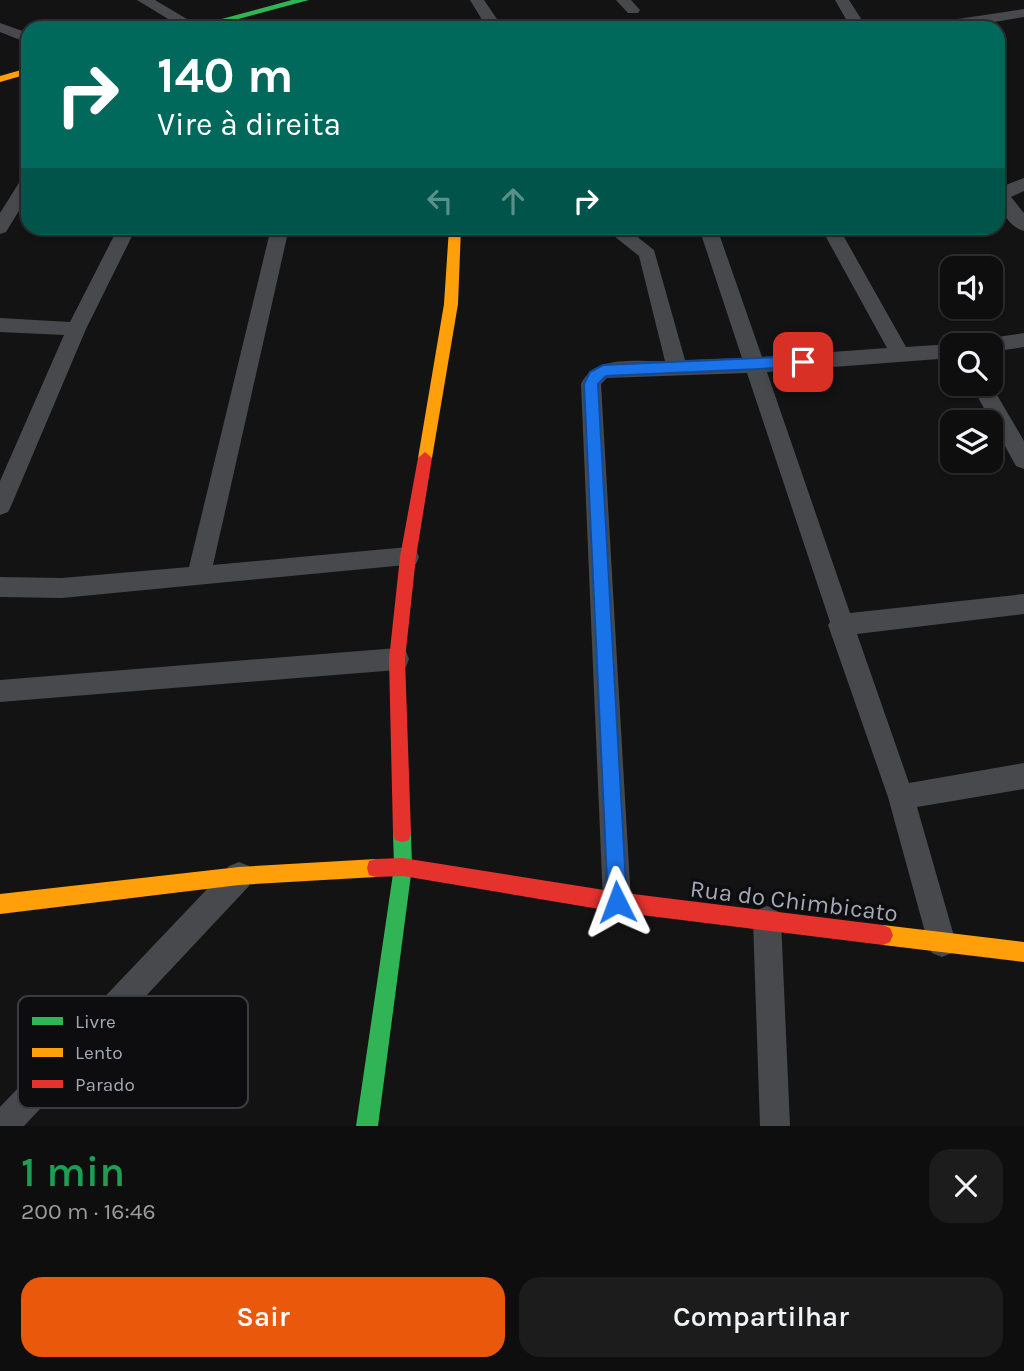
<!DOCTYPE html>
<html lang="pt">
<meta charset="utf-8">
<style>
body{margin:0;font-family:Karla,sans-serif;background:#1c1c1c;color:#f1f3f6;height:100vh;display:flex;flex-direction:column;font-size:26px;white-space:nowrap}
*{box-sizing:border-box;margin:0}
p{font-size:23px;color:#9b9c9e}
.icon{flex:none;width:38px;height:38px;fill:none;stroke:currentColor;stroke-width:2;stroke-linecap:round;stroke-linejoin:round}
.map{position:relative;height:1126px;overflow:hidden}
.sheet{display:flex;flex-direction:column;background:#0e0e0e;flex:1}
.sheet>*{flex:none}
.hud{position:absolute;left:21px;top:21px;width:984px;height:214px;border-radius:21px;box-shadow:0 2px 5px #0004,0 0 0 2px #2e2e2e;background:#00695c;color:#fff;overflow:hidden}
.tools{position:absolute;left:940px;top:256px;display:grid;gap:14px}
.tools a{display:grid;place-items:center;width:63px;height:63px;border-radius:14px;background:#0e0e0e;box-shadow:0 2px 5px #0004,0 0 0 2px #2e2e2e;font-size:35px}
.pin{position:absolute;display:grid;place-items:center;width:60px;height:60px;color:#fff;margin:-30px;border-radius:14px;box-shadow:0 4px 10px #0006}
.me{position:absolute;width:77px;margin:-38px;rotate:357deg;stroke-linejoin:round;filter:drop-shadow(0 0 5px #0008)}
.turn{display:flex;align-items:center;gap:24px;height:147px;padding:0 21px;font-size:32px}
.turn .icon{width:91px;height:91px;stroke-width:2.5}
.turn b{display:block;font-size:49px;line-height:60px}
.lanes{display:flex;align-items:center;height:66px;padding:0 21px;background:#0003;justify-content:center;gap:35px;direction:ltr}
.lanes .off{opacity:.35}
.round{display:grid;place-items:center;flex:none;width:74px;height:74px;border-radius:21px;background:#1c1c1c}
.headline{display:flex;align-items:center;justify-content:space-between;height:119px;padding:0 21px}
h1{font-size:42px;font-weight:600;line-height:52px;color:#1e9e55}
.button{display:flex;gap:14px;margin-top:auto;padding:14px 21px}
.button a{flex:1;height:80px;border-radius:21px;background:#ea580c;color:#fff;font-size:28px;font-weight:600;line-height:80px;text-align:center}
.button a+a{background:#1c1c1c;color:#f1f3f6}
.map>svg:first-child{display:block}
</style>
<div class="map">
<svg width="1024" height="1126" viewBox="0 0 1024 1126">
<rect width="100%" height="100%" fill="#131313"/>
<g fill="none" stroke-linecap="round" stroke-linejoin="round">
<path fill="#47494c" fill-rule="evenodd" d="M137,0H155L202,28H183Z
M470,0H484L503,28H487Z
M616,0H631L640,10L638,13H628Z
M835,0H849L867,28H851Z
M1024,9V17L959,28H923L931,23Z
M0,23L28,33V43L0,32Z
M28,176V196L6,232L0,234V213L22,178Z
M1024,178V191L1011,197L1024,213V231C1006,226 998,205 998,188Z
M118,228H136L86,329L11,506L8,512L0,515V481L64,335L0,332V318L70,322Z
M271,228H289L213,565L408,547L416,550L419,557L416,564L62,598L0,597V577L62,578L189,567Z
M604,228H626L654,250L685,360L742,358L699,228H717L762,357L887,348L821,228H839L906,347L952,344L955,345H952V358L767,372L850,613L1024,594V614L857,634L909,783L1024,763V789L917,807L956,943L952,953L942,957L932,953L928,943L888,797L828,625L830,622L747,373L607,378L601,384L631,902L627,912L617,916L607,912L603,902L581,384C596,354 636,362 665,361L639,256Z
M1024,333V347L990,352V345H980L990,338Z
M970,383H990L1024,441V469L1016,466Z
M397,648L406,651L409,659L406,667L397,670L0,702V680Z
M239,862L249,866L253,876L249,886L24,1126H0V1107L229,866Z
M767,906L777,910L781,920L790,1126H760L753,920L757,910Z"/>
<path fill="#30b455" fill-rule="evenodd" d="M292,0H309L205,28H188Z
M402,824L409,826L411,833L412,867L378,1126H356L394,867L393,833L395,826Z"/>
<path fill="#ff9f0a" fill-rule="evenodd" d="M28,68V74L0,82V76Z
M449,228H461L458,304L432,458L425,464L418,458L444,304Z
M376,859L383,861L385,868L383,875L376,877L239,885L0,914V894L239,867Z
M883,925L1024,942V962L883,945L876,942L873,935L876,928Z"/>
<path fill="#e5322d" fill-rule="evenodd" d="M425,452L432,458L416,557L405,659L411,833L409,840L402,842L395,840L393,833L389,659L400,557L418,458Z
M403,858L617,892L883,925L890,928L893,935L890,942L883,945L617,912L403,876L376,877L369,875L367,868L369,861L376,859Z"/>
</g>
<path fill="#1a73e8" stroke="#114b97" stroke-width="2" d="M803,356L810,362L803,367L606,376L598,384L627,902L624,909L617,912L611,909L608,902L584,384L590,372L603,365Z"/>
<g text-anchor="middle" dominant-baseline="central" stroke-width="7" stroke-linejoin="round" paint-order="stroke">
<g font-size="24" fill="#a3a9b6" stroke="#0d0d0f">
<text transform="translate(794 901) rotate(7)">Rua do Chimbicato</text>
</g>
</g>
<rect x="18" y="996" width="230" height="112" rx="10" fill="#0d0d0f" stroke="#3a3c41" stroke-width="2"/>
<rect x="32" y="1017" width="31" height="8" fill="#30b455"/>
<rect x="32" y="1048" width="31" height="9" fill="#ff9f0a"/>
<rect x="32" y="1080" width="31" height="8" fill="#e5322d"/>
<g font-size="19" fill="#a3a9b6">
<text x="75" y="1028">Livre</text>
<text x="75" y="1059">Lento</text>
<text x="75" y="1091">Parado</text>
</g>
</svg>
<div class="tools">
<a><svg class="icon" aria-label="sound" viewBox="0 0 24 24"><path d="M4 9h4l5-4v14l-5-4H4zM17 9q2 3 0 6"/></svg></a>
<a><svg class="icon" aria-label="search" viewBox="0 0 24 24"><circle cx="10" cy="10" r="6"/><path d="M15 15l6 6"/></svg></a>
<a><svg class="icon" aria-label="layers" viewBox="0 0 24 24"><path d="M12 4l9 5-9 5-9-5zM3 14l9 5 9-5"/></svg></a>
</div>
<div class="pin" style="left:803px;top:362px;background:#d93025"><svg class="icon" aria-label="arrive" viewBox="0 0 24 24"><path d="M6 21V4h12l-3 4 3 4H6"/></svg></div>
<svg class="me" style="left:617px;top:902px" viewBox="-20 -20 40 40"><path d="M0-17L14 15 0 8-14 15z" fill="#1a73e8" stroke="#fff" stroke-width="4"/></svg>
<div class="hud">
<div class="turn"><svg class="icon" aria-label="right" viewBox="0 0 24 24"><path d="M7 20v-9h11M14 6l5 5-5 5"/></svg><div><b>140 m</b>Vire à direita</div></div>
<div class="lanes"><svg class="icon off" aria-label="left" viewBox="0 0 24 24"><path d="M17 20v-9H6M10 6l-5 5 5 5"/></svg><svg class="icon off" aria-label="ahead" viewBox="0 0 24 24"><path d="M12 20V5M6 11l6-6 6 6"/></svg><svg class="icon" aria-label="right" viewBox="0 0 24 24"><path d="M7 20v-9h11M14 6l5 5-5 5"/></svg></div>
</div>
</div>
<section class="sheet">
<div class="headline"><div><h1>1 min</h1><p>200 m · 16:46</p></div><a class="round"><svg class="icon" aria-label="close" viewBox="0 0 24 24"><path d="M6 6l12 12M18 6L6 18"/></svg></a></div>
<div class="button"><a>Sair</a><a>Compartilhar</a></div>
</section>
